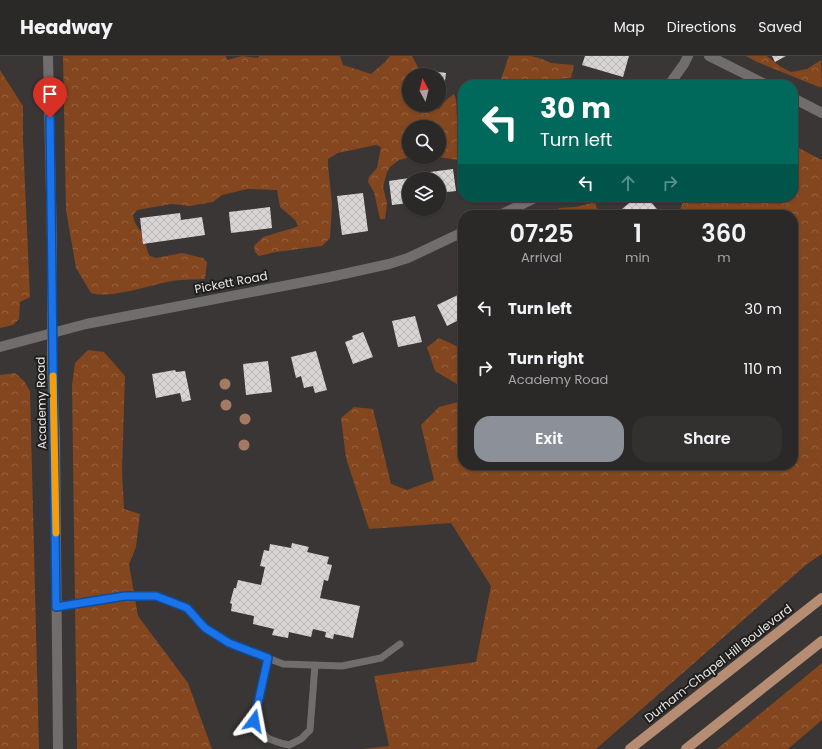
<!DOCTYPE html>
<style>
body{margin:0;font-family:Poppins,sans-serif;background:#333030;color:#f1f3f6;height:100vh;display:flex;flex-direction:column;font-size:15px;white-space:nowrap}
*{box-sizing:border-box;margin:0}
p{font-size:13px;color:#a6a6a8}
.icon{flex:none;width:22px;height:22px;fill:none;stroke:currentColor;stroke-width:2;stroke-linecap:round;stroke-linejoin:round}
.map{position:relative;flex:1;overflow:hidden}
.drawer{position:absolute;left:458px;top:154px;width:340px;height:260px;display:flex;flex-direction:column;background:#2b2828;border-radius:16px;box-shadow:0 1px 3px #0004,0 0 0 1px #474445}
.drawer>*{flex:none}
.banner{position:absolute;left:458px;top:24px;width:340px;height:122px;border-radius:16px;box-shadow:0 1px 3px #0004,0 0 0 1px #474445;background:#00695c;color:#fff;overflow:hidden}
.needle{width:26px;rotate:353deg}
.controls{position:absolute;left:402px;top:12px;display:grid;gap:8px}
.controls a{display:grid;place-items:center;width:44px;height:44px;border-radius:50%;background:#2b2828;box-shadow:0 1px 3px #0004,0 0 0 1px #474445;font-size:20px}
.pin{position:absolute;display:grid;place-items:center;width:34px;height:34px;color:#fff;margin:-41px -17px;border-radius:50% 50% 50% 0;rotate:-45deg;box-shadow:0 0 4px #0007}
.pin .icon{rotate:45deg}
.me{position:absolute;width:44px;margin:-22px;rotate:13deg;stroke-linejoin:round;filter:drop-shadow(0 0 3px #0008)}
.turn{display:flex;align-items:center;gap:14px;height:84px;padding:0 16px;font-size:18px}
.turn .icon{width:52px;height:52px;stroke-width:2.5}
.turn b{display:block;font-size:28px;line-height:34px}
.lanes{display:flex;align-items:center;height:38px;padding:0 16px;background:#0003;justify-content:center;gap:20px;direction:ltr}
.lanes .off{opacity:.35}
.eta{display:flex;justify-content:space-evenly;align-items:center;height:68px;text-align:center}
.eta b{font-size:24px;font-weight:600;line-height:28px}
.button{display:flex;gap:8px;margin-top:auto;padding:8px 16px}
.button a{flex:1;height:46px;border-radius:16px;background:#8c9099;color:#fff;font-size:16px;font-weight:600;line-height:46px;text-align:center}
.button a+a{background:#333030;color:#f1f3f6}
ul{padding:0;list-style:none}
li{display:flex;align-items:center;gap:12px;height:60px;padding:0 16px}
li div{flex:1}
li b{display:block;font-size:15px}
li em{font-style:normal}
header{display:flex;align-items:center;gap:24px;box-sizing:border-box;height:56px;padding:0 20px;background:#2b2828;border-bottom:1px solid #474445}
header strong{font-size:19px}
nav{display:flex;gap:22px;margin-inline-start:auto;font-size:14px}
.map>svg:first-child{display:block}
</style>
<header>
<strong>Headway</strong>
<nav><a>Map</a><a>Directions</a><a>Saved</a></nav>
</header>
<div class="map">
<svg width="822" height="693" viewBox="0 0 822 693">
<defs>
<pattern id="forest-crowns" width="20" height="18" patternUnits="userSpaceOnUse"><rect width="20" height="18" fill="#83461e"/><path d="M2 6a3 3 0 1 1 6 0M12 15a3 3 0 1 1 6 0" fill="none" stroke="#95613f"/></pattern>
<pattern id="building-cross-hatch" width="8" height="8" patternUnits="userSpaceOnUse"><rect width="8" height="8" fill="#d7d4d3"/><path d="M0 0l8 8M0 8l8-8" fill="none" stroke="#bab7b7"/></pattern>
</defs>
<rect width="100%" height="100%" fill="#393635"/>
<path fill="url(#forest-crowns)" d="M63,0H226L227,4L242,0L258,2L259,0H340L343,9L371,18L385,6L390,0H412L419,13L427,17V19H409V49H432L439,53L446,44L454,38C460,50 452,60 463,70V117L459,110L458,104L438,101H439V71H409V101H411L399,104L390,111L387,116L383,131L387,147L385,163H380L374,136L368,126L369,121L377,112L381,91L376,89L338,97L328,103V109L332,148L330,182L322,190L276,196L259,200L255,196L254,190L263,181L293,172L298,170L295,164L280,151L277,134L248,133L222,139L213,146L190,150L172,148L137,154L133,159C134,168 139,172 143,179C146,186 146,194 150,200L156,202L182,197L203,202L207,206L205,223C193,224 179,223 167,226C148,230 109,243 91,237L76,212L66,154Z
M509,0H531L542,3L551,7L574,9L571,22L545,24L534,29H499Z
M746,0H767L781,11L791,16L807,13L821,4L822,31H819L757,6Z
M0,14L23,50V84L30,241L20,246L19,263L13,269L0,272Z
M793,89L822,104V498L807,508L596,693H363L389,690L374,620L476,606L491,530L451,467L369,473L346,402L341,362L354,351L373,353L391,428L407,434L434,424L421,369L439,351L462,345V331L435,315L427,291L439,282L463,293V409H793V159H678L685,141H793Z
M595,146L597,153L595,158L594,159H563L558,152L576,151Z
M88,294L104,296L125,320L122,415L124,453L140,458L136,491L129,508L138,560L188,627L212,693H77L72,329L75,307Z
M15,317L24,325L30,335L39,693H0V319Z
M822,607V664L788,693H717Z"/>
<path fill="url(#building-cross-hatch)" d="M585,0H629L623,21L582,9Z
M772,0H786L775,6Z
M432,15L446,17L444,33L439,32V19H431Z
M453,113L456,135L439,137V123H431L430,116Z
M409,122V147L392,149L389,125Z
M363,137L368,175L342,179L337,140Z
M636,141H647L661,158L660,159H615Z
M270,151L272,172L231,177L229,156Z
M180,157L181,164L202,161L205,179L143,188L140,162Z
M462,237L463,262L447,270L437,249Z
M415,260L422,286L398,291L392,265Z
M363,276L373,301L353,308L345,286L353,283L352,280Z
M316,295L327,334L315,337L313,330L304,332L301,320L296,322L291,301Z
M268,305L272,336L246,339L243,308Z
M175,314L176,316L185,315L191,344L182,346L180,337L156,342L152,318Z
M292,487L309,491L307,496L329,501L327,508L332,509L328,525L324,524L320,542L360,550L353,582L334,578L333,583L325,581L326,576L313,573L311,581L289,576L288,582L272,579L274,573L253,568L254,560L231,555L232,548L230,547L234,532H236L238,524L261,529L265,511L260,510L264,494L269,495L270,488L291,492Z"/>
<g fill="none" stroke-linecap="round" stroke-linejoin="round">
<path stroke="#706d6c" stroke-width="7" d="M56,551L125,540H155L187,552L205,572L229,587L283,608L342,610L381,602L400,588
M269,602L255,665C263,683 271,685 289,689L301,683L310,674L315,609"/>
<path stroke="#706d6c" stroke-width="10" d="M709,0L767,29
M669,29L684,8L688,0
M793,42L822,57
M500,159L537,141
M0,291L86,268L330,221L389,208L408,202L463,176"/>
<path stroke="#706d6c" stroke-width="10" d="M48,0L52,187V306L55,383L58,693"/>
<path stroke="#b68c73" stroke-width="10" d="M630,693L822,542
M686,693L822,585"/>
</g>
<g fill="#a37b65">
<circle cx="225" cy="328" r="5.5"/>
<circle cx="226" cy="349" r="5.5"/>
<circle cx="245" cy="363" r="5.5"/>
<circle cx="244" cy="389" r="5.5"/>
</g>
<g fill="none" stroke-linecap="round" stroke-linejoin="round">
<defs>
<path id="route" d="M50,62L56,551L125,540H156L187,552L205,572L229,587L268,602L254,665"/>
</defs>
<use href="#route" stroke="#114b97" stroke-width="10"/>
<use href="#route" stroke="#1a73e8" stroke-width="7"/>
<path stroke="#f59e0b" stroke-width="7" d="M53,320L56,477"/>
</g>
<g text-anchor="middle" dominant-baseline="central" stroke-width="4" stroke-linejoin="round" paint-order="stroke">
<g font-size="12" fill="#e8e7e6" stroke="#1f1e1d">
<text transform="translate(231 226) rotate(-11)">Pickett Road</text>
<text transform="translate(41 347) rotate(-91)">Academy Road</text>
<text transform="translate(718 607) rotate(-38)">Durham-Chapel Hill Boulevard</text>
</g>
</g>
</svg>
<div class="controls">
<a><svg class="needle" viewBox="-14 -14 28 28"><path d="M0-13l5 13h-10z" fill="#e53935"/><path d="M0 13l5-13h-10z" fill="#a6a6a8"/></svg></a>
<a><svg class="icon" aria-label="search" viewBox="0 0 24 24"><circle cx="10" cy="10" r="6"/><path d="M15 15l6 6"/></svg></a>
<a><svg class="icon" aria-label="layers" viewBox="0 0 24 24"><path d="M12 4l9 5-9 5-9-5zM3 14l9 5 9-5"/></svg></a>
</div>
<div class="pin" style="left:50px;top:62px;background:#d93025"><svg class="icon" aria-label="arrive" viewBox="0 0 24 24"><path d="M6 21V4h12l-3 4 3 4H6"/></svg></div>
<svg class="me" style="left:254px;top:665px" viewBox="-20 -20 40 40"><path d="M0-17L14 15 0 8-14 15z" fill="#1a73e8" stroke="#fff" stroke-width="4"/></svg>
<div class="banner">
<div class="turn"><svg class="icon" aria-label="left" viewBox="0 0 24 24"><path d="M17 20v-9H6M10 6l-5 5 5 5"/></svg><div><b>30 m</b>Turn left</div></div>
<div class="lanes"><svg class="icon" aria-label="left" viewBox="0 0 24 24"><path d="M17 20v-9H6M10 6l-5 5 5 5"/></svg><svg class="icon off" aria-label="ahead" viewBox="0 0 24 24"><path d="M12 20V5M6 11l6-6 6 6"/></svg><svg class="icon off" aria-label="right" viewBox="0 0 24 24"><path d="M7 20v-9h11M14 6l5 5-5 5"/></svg></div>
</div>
<section class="drawer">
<div class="eta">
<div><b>07:25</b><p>Arrival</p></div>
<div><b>1</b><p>min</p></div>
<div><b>360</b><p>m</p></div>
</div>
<ul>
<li><svg class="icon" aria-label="left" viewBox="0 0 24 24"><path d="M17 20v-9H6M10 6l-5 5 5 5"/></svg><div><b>Turn left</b></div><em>30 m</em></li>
<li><svg class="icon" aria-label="right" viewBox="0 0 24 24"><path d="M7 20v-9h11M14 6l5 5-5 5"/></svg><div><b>Turn right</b><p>Academy Road</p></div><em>110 m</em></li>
</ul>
<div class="button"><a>Exit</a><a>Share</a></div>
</section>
</div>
